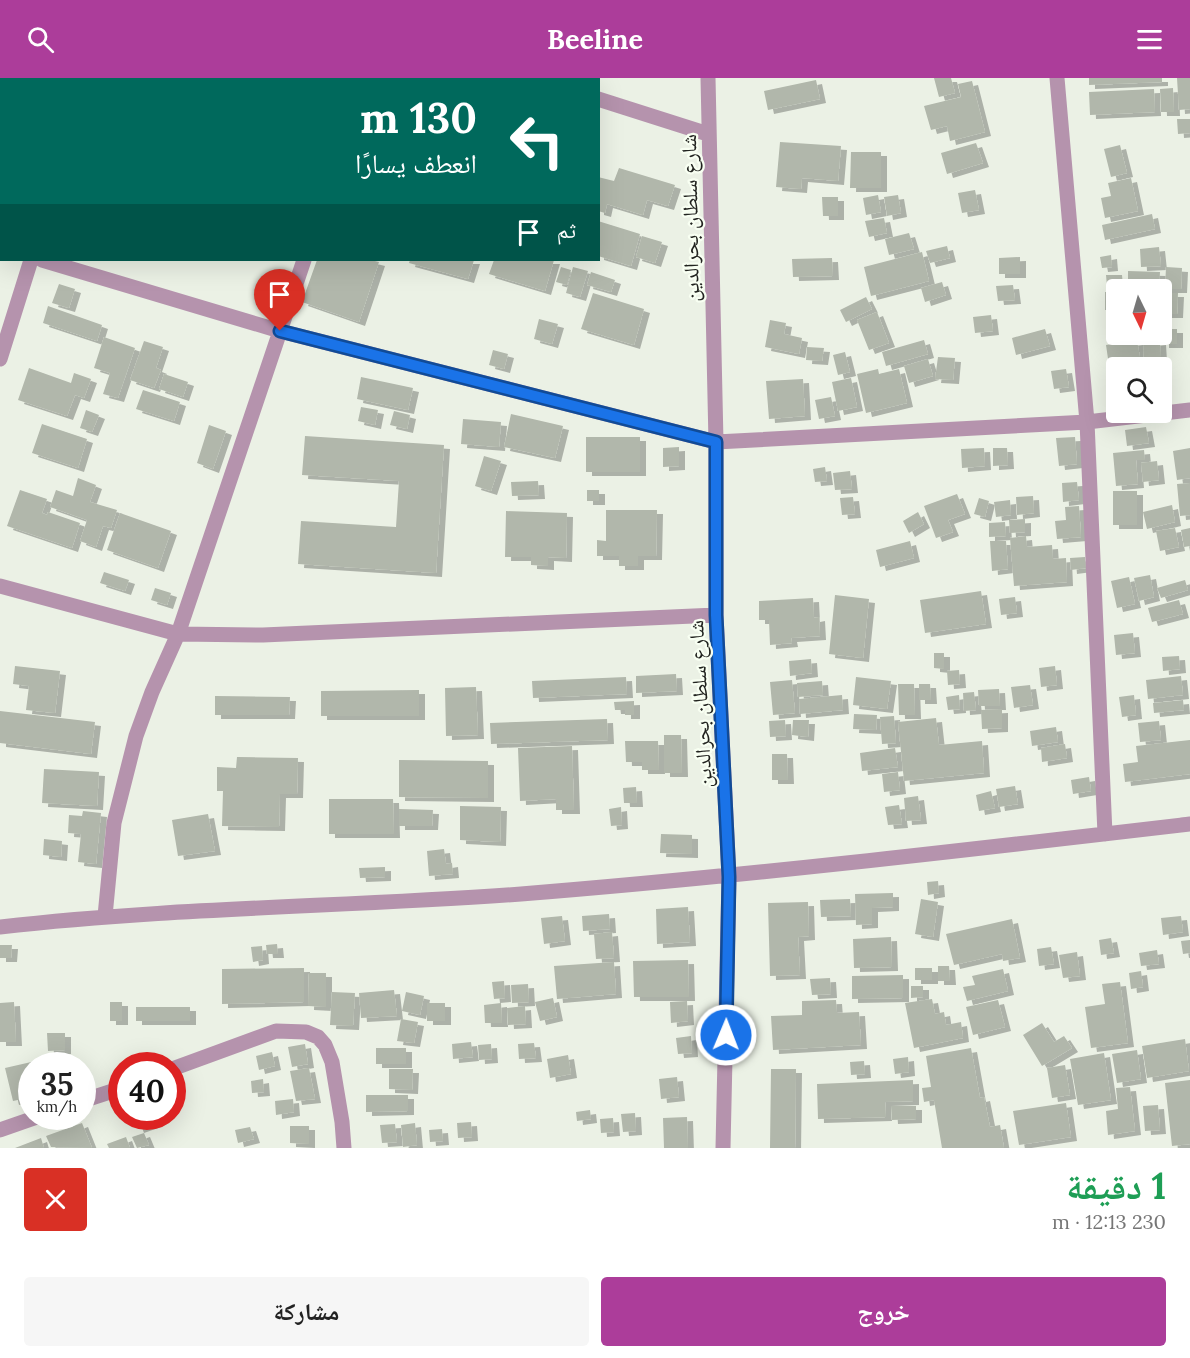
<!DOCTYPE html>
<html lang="ar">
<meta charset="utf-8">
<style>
body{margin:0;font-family:Lora,"Noto Naskh Arabic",serif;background:#f6f6f6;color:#222;direction:rtl;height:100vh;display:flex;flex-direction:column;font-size:22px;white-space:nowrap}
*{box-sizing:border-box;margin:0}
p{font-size:20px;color:#767676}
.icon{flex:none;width:33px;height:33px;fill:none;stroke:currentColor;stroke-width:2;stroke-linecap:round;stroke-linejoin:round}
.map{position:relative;height:1070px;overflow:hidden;direction:ltr}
.sheet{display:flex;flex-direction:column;background:#fff;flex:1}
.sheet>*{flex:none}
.banner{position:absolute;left:0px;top:0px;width:600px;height:183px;box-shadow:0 6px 24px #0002;direction:rtl;background:#00695c;color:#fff;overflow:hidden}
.needle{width:39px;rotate:175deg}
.tools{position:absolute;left:1106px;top:201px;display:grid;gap:12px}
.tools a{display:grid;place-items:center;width:66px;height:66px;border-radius:6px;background:#fff;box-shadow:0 6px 24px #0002;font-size:30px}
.speed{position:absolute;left:18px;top:974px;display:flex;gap:12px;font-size:30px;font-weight:700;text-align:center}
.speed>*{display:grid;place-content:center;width:78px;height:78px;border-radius:50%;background:#fff;box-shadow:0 6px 24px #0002;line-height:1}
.speed small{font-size:15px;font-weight:400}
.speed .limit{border:9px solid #d22;background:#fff;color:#111}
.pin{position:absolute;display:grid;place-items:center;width:51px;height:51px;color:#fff;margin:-62px -26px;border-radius:50% 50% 50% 0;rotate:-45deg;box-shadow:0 0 6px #0007}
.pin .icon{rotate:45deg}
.me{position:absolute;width:66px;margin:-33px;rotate:1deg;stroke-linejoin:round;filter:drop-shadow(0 0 4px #0008)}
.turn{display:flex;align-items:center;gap:21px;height:126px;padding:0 24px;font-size:27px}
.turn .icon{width:78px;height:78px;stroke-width:2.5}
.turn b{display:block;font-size:42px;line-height:51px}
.then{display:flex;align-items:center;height:57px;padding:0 24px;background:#0003;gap:12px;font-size:22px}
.round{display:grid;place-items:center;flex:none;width:63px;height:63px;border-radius:6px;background:#f6f6f6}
.summary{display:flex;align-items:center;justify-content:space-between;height:102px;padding:0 24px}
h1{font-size:36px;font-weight:800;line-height:45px;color:#1e9e55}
.action{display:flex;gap:12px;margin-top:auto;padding:12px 24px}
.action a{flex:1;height:69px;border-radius:6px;background:#ac3d9a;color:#fff;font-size:24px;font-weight:800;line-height:69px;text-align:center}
.action a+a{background:#f6f6f6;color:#222}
header{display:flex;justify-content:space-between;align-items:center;height:78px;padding:0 24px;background:#ac3d9a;color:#fff;font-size:27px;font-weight:800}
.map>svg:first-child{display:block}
</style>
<header><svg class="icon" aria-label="menu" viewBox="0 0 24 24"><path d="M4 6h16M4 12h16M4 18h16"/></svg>Beeline<svg class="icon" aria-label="search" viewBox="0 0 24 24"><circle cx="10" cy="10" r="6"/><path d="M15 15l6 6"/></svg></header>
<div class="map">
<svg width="1190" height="1070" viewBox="0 0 1190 1070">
<defs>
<filter id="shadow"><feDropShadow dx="6" dy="4" stdDeviation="0" flood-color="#0004"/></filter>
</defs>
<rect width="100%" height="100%" fill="#ebf1e5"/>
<path fill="#b1b7ab" filter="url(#shadow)" d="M934,0H951L955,15L939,19Z
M1089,0H1162V4L1089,7Z
M1177,0H1190V31L1179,32Z
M816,2L820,21L768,32L764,13Z
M972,3L985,54L950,63L947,48L931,52L924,28L961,19L958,6Z
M1173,10L1174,34H1161L1160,11Z
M1154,11L1155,34L1090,37L1089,14Z
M1177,41H1190V55L1178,56Z
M780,64L841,68L838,103L802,100L801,111L776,109Z
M976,65L983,85L947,96L941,75Z
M1120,67L1127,95L1111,99L1104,71Z
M851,74H881V110H850Z
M619,90L675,107L668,128L647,122L643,137L607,126L605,135L598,133V99L614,103Z
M1131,100L1138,133L1105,140L1101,120L1111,118L1108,105Z
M975,112L979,132L962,135L958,115Z
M878,117L881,134L866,137L863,120Z
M898,117L901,135L887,138L884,119Z
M822,119H838V138H823Z
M1152,136L1155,151L1105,162L1102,147Z
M884,140L887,155L869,159L865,143Z
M598,143L640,156L631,188L598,178Z
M909,155L914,171L889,177L885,161Z
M642,158L662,164L655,185L636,179Z
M947,168L950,180L930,185L926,173Z
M1159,169L1161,188L1141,189L1140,171Z
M922,174L929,203L871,218L864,189Z
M1111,177L1112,189L1102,190L1100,179Z
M1020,179V196H999V180Z
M832,180L833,198L793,199L792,181Z
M317,182H371L379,184L359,244L302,224Z
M410,182H474L468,201L409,185Z
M494,182H554L545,213L489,196Z
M561,189L571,192L567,207L556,204Z
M573,189L588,193L580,219L566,215Z
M1166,189L1182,190L1181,211H1165Z
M1128,193L1160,194L1159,210L1128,208Z
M591,194L615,202L611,214L587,207Z
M1106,197H1122L1123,208H1107Z
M942,204L946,217L925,224L921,210Z
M59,206L75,211L69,230L52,225Z
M1013,207L1015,222L998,223L996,208Z
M1105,214H1116V232H1105Z
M593,215L644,231L634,267L581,251Z
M1161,215H1178L1177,236H1161Z
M866,219L872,231L846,244L840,232Z
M48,228L102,247L97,263L43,245Z
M877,234L889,265L869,272L857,242Z
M991,237L993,253L975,255L973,239Z
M539,241L558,246L552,266L534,261Z
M770,242L786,245L784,256L802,260L799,276L765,269Z
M1045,251L1050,268L1016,277L1012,260Z
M1163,251H1177V266H1163Z
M104,259L135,270L118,320L103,316L110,295L94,290Z
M924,262L928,276L886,288L882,274Z
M144,263L163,269L156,290L161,292L154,310L130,302Z
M1137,263L1142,290H1116V301H1111L1106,267Z
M1160,263L1161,279L1144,281L1143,265Z
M807,269L824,270L822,283L806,282Z
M493,272L508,276L504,291L489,287Z
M845,274L850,294L838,297L833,277Z
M938,279L955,280L953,302L935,301Z
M928,281L933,298L909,305L904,288Z
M29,290L71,305L74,295L91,301L84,320L75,317L67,338L18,322Z
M878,291L879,296L899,291L907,325L866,335L857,296Z
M1066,291L1069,309L1054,311L1051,293Z
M164,296L188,304L183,319L159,311Z
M361,299L413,310L408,332L357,321Z
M851,300L857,329L838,333L832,304Z
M803,301L805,338L769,341L766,303Z
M143,312L180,324L174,343L136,331Z
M831,319L835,338L819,341L815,322Z
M361,329L378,332L375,347L358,343Z
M86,332L99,337L92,354L80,350Z
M394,333L410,337L407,351L390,347Z
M511,336L563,348L555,380L504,369Z
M463,341L501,344L499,369L461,366Z
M42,346L87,361L78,390L32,375Z
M209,347L226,353L213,391L197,385Z
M1146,349L1149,365L1127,368L1125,352Z
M305,358L444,367L436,495L298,486L301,443L396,449L399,403L302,397Z
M586,359H640V394H586Z
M1075,359L1077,386L1059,388L1056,360Z
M679,369V388L663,389V370Z
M984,370L985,388L962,390L961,371Z
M993,370H1007L1008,387L993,388Z
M1190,370V400L1177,402L1173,373Z
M1144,372L1145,382H1136L1138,406L1116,408L1113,375Z
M484,378L501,383L491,413L475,408Z
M1157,383L1159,402L1143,404L1141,385Z
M825,389L827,403L815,404L813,391Z
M850,393L852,411L835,412L833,395Z
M78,400L96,407L90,424L117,432L111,450L103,448L96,469L80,463L87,442L50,429L56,412L73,418Z
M538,403L539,417L512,418L511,404Z
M1077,404L1079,422L1063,424L1062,405Z
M1190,405V437L1180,438L1177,406Z
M20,412L47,421L42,435L47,437L48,434L80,445L72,470L7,448Z
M587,412H599V423H587Z
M1113,413H1137V447H1113Z
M957,416L965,436L948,442L953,454L936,460L924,428Z
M1033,418L1034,435L1017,437L1016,419Z
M853,419L855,436L842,437L840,420Z
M979,420L989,423L985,439L974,436Z
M1010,422L1011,437L996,439L994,424Z
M1172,427L1175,444L1147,451L1143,434Z
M1079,428L1081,459L1057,461L1055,443L1066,442L1065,429Z
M606,432H657L656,478H638V488H619V478H597V462L606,463Z
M506,433L567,435L566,480L548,479V488L531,487V479H505Z
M918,434L924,446L909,455L903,443Z
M120,435L171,453L158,490L107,472Z
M1025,441V454L1010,455L1009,442Z
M1005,444L1006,458L989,459V445Z
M1175,450L1179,469L1160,473L1156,453Z
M1190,450V468L1184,469L1181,452Z
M1026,458L1027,469L1052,467L1053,481L1066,480L1067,504L1014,508L1010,460Z
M910,463L914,480L880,489L876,472Z
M990,463H1006L1008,491L992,493Z
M1085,479L1086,490L1071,492L1070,480Z
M104,494L129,502L125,513L100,505Z
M1150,497L1154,519L1139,523L1134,500Z
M1129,499L1135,526L1117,530L1111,503Z
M1185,502L1188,512L1161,520L1157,510Z
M155,510L171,515L167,527L151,522Z
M981,513L986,546L925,555L920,522Z
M835,517L869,521L863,580L829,576Z
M1015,519L1017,535L1001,537L999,521Z
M813,520L814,540L819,539L820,558L791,560L792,565L770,567L769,542H759V523Z
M1179,522L1183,536L1152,544L1148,530Z
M1133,555L1135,575L1116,577L1114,557Z
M934,575H944V591L934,590Z
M1179,578L1180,591L1163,593L1162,579Z
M811,581L812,595L790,598L789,583Z
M15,588L60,593L55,635L26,632L29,608L13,606Z
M1055,588L1057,607L1041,609L1039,590Z
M959,592L960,606L948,607L947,593Z
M676,596L677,613L636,615V598Z
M1181,598L1183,617L1148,621L1146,602Z
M626,599L627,616L533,620L532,603Z
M856,599L891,603L887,631L853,627Z
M792,602L795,635L773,637L770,604Z
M822,603L823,617L798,619L797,605Z
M898,606H914L915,637H899Z
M919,606H930L931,622H919Z
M1030,607L1033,627L1014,630L1011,609Z
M476,609L478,657L446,658L445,610Z
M999,611L1000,628H979L978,612Z
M419,612V638H321V613Z
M974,614L976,632L964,633L963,615Z
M842,617L843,632L800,636L799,621Z
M959,617L960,631L948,632L946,619Z
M1134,617L1136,637L1122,639L1119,619Z
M215,618L290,619L289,637H215Z
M1183,622L1184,632L1154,635L1153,625Z
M634,623V637H625V632H615L614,624Z
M1002,631V650L982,651L981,632Z
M0,633L95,644L91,676L0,665Z
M854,636L877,637L876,652L853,651Z
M894,638L896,665L882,666L880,639Z
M936,640L939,667L982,663L984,695L904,703L898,644Z
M607,641L608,662L491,666L490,645Z
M785,642L786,658L770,659L769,643Z
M793,642H809L808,659L792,657Z
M1159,643L1161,662L1140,664L1138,645Z
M1056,649L1058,664L1032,668L1030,653Z
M664,657H681L682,695H664Z
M1190,662V696L1125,704L1123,686L1138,684L1136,668Z
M625,663H658L659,692H642V684H626Z
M1065,666L1067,680L1042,684L1041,670Z
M572,668L574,732H556V721L520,723L518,670Z
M895,670L898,689L862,693L860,675Z
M772,676H787L788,702H772Z
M237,679L298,680L297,716H280L279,749L222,748L223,713H217V689L236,690Z
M399,682L488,683V720L399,719Z
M44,691L99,694L97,728L42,725Z
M898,694L900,712L884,714L882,696Z
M1089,699L1091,713L1073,716L1071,702Z
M1015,708L1018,726L999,729L996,711Z
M636,709L637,725H624L623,710Z
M991,713L995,730L979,733L976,717Z
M918,718L921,742L906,743L904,720Z
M329,721H393L394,756H329Z
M899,727L902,746L888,747L885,729Z
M460,728L501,729L500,764L460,762Z
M621,729L622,747L611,748L609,731Z
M399,731L433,732L432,748H399Z
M83,733L101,735L96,786L78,784L81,756L68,755L69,737L82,738Z
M208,736L215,773L178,778L172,742Z
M661,756L692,757V776L660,775Z
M44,761L62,763L61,779L43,777Z
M444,771L446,786L452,785L453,796L429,798L427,773Z
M385,789V799L360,800L359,790Z
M938,803L939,815L928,817L927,804Z
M893,815V829L872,830V846L856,847L855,816Z
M850,821L851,838L821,839L820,822Z
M921,821L938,824L933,859L915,856Z
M808,824L809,858L798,859L800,897L770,898L768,825Z
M688,829L690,864L657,866L656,831Z
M609,836L610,851L583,853L582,838Z
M562,838L565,863L544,866L541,840Z
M1181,838L1183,854L1163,857L1161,840Z
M1012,841L1020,880L1003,883L1002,876L954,887L946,856Z
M612,854L614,880L596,881L594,856Z
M891,859L892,889L854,890L853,861Z
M1111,860L1114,875L1101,877L1099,862Z
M1190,862V875L1183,876L1181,863Z
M277,866L278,876H267L266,867Z
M0,867H12L11,880H0Z
M262,868L263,882L253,884L251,869Z
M1051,869L1054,886L1039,888L1037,871Z
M1157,872L1159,886L1141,888L1139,875Z
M1077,874L1080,898L1063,900L1059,877Z
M688,882L689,919H634L633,883Z
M614,884L616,916L557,921L554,888Z
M938,888H949L950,903H938Z
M304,890V924L222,926V891Z
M915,890H932V902H915Z
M1003,891L1008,913L967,923L963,909L975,907L972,898Z
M1141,893L1143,909L1131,911L1129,895Z
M309,895H326V929L308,928Z
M903,897V920L852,921V898Z
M830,900L831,916L812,917L810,901Z
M504,903L505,920L494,921L492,904Z
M1120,904L1128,965L1091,970L1085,929L1105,926L1102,906Z
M528,906L529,924L512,925L511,907Z
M911,908H923V919L911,920Z
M394,912L397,938L361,940L359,915Z
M332,914L355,915L353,948L330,947Z
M406,914L424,918L420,937L402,933Z
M553,920L557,939L540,943L535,924Z
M932,921L935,936L944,934L946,947L961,944L963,960L914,970L905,925Z
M836,922L837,935L859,934L861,967L773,972L771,938L802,937V923Z
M998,922L1005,949L973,957L966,929Z
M687,923L688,943L671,945L670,924Z
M14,924L16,964H0V925Z
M110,924H122V943H110Z
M427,925H445V943H427Z
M501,925L502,945H485L484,927Z
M525,928L526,946L508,947L507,930Z
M136,929H190V943H136Z
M401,941L418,944L414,965L397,963Z
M1042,945L1054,964L1064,958L1072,970L1042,988L1023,957Z
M47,955H65V972L48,973Z
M691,958L692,975L678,976L676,960Z
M1185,961L1189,993L1147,1000L1142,968Z
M471,964L473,979L453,981L452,966Z
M534,965L536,980L519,981L518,966Z
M305,966L308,986L292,989L288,969Z
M491,966L492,981L479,982L478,967Z
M376,970H406V986H376Z
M971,970L980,1020L984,1019L990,1049L1000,1047L1004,1070H942L934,1022L924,1024L922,1010L931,1009L926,978Z
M1137,972L1141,1001L1117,1005L1112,976Z
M272,974L275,988L259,992L256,978Z
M1104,975L1111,1022L1078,1027L1070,981Z
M568,977L571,996L550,1000L547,981Z
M908,979L909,994L895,996L893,981Z
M40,982L41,987H32V1019L13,1023L5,990Z
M864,983L865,996L851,997L850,984Z
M1065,987L1070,1017L1052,1020L1047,990Z
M309,990L315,1021L296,1023L290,993Z
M389,991H413L412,1012L389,1011Z
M771,991H796L795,1070H770Z
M677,999L679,1019L661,1021L659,1001Z
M263,1001L264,1014L252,1015L251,1003Z
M913,1002V1023L885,1024L886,1039L818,1041L817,1006Z
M1190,1002V1066L1172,1068L1165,1005Z
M1130,1009L1135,1053L1108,1057L1106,1033L1118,1031L1116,1010Z
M366,1017H408V1033L366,1034Z
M293,1021L294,1034L276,1037L275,1023Z
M1066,1025L1071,1059L1019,1067L1013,1033Z
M1158,1027L1160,1052L1145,1053L1143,1028Z
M891,1028H916V1041L892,1042Z
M590,1032L591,1041L577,1043L576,1034Z
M635,1035L636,1053L623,1054L621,1036Z
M140,1038H152L155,1045L138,1051L134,1040Z
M687,1039L688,1070H664L663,1040Z
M613,1040L614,1054L601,1055L600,1041Z
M471,1044L472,1059L458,1060L457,1045Z
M82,1045L92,1070L51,1069L46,1058Z
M415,1045L417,1067L403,1069L401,1047Z
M395,1046L397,1064L382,1065L380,1047Z
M290,1048H309V1066L290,1065Z
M250,1049L254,1061L238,1065L235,1052Z
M442,1051L443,1063L430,1064L429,1052Z
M144,1055L149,1067L137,1070L132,1059Z
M126,1059L130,1070H109L107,1066Z
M41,1060L44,1070H15Z"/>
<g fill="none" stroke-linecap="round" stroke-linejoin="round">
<path stroke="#b593ad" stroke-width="15" d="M534,0L539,2
M708,0L716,364V537L729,799L723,1070
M1057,0L1087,344L1105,756
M89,2V0
M363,2V0
M598,21L708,56
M42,182L280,253L716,364L1087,344L1190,332
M0,281L31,182
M0,508L178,556L263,557L716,537
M105,838L114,745L136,658L152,614L178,556L304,182
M0,849C173,829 348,829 521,816C745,798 967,772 1190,746
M172,991L276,953L306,954L318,959L325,967L332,984L342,1044L344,1070
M82,1023L122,1010
M0,1052L40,1038"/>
</g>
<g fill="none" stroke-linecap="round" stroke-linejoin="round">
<defs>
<path id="route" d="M280,253L716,364V537L729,799L726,957"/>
</defs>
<use href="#route" stroke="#114b97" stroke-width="15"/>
<use href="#route" stroke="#1a73e8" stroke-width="10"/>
</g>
<g text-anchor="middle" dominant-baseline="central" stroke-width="4.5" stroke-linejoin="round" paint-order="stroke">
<g font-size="21" fill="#21231f" stroke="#f8fff2">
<text transform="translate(690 140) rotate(-91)">شارع سلطان بحرالدين</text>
<text transform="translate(700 626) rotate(-93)">شارع سلطان بحرالدين</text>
</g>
</g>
</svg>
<div class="tools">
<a><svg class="needle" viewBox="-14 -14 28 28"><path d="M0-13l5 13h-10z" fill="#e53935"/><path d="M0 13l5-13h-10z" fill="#767676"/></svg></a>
<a><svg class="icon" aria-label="search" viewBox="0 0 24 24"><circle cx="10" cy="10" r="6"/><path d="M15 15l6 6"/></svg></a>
</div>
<div class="speed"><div>35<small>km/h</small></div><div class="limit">40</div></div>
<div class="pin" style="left:280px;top:253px;background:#d93025"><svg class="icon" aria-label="arrive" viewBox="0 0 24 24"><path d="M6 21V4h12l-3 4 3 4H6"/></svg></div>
<svg class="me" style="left:726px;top:957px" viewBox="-20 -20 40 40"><circle r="17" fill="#1a73e8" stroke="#fff" stroke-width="3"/><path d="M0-11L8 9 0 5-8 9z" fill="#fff"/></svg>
<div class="banner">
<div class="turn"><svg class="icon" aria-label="left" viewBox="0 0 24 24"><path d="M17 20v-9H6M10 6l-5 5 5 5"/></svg><div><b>130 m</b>انعطف يسارًا</div></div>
<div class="then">ثم<svg class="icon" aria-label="arrive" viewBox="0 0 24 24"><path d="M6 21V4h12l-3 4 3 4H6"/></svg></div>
</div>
</div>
<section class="sheet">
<div class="summary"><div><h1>1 دقيقة</h1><p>230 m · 12:13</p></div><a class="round" style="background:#d93025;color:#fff"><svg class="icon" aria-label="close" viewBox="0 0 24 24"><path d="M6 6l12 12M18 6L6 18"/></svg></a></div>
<div class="action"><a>خروج</a><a>مشاركة</a></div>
</section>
